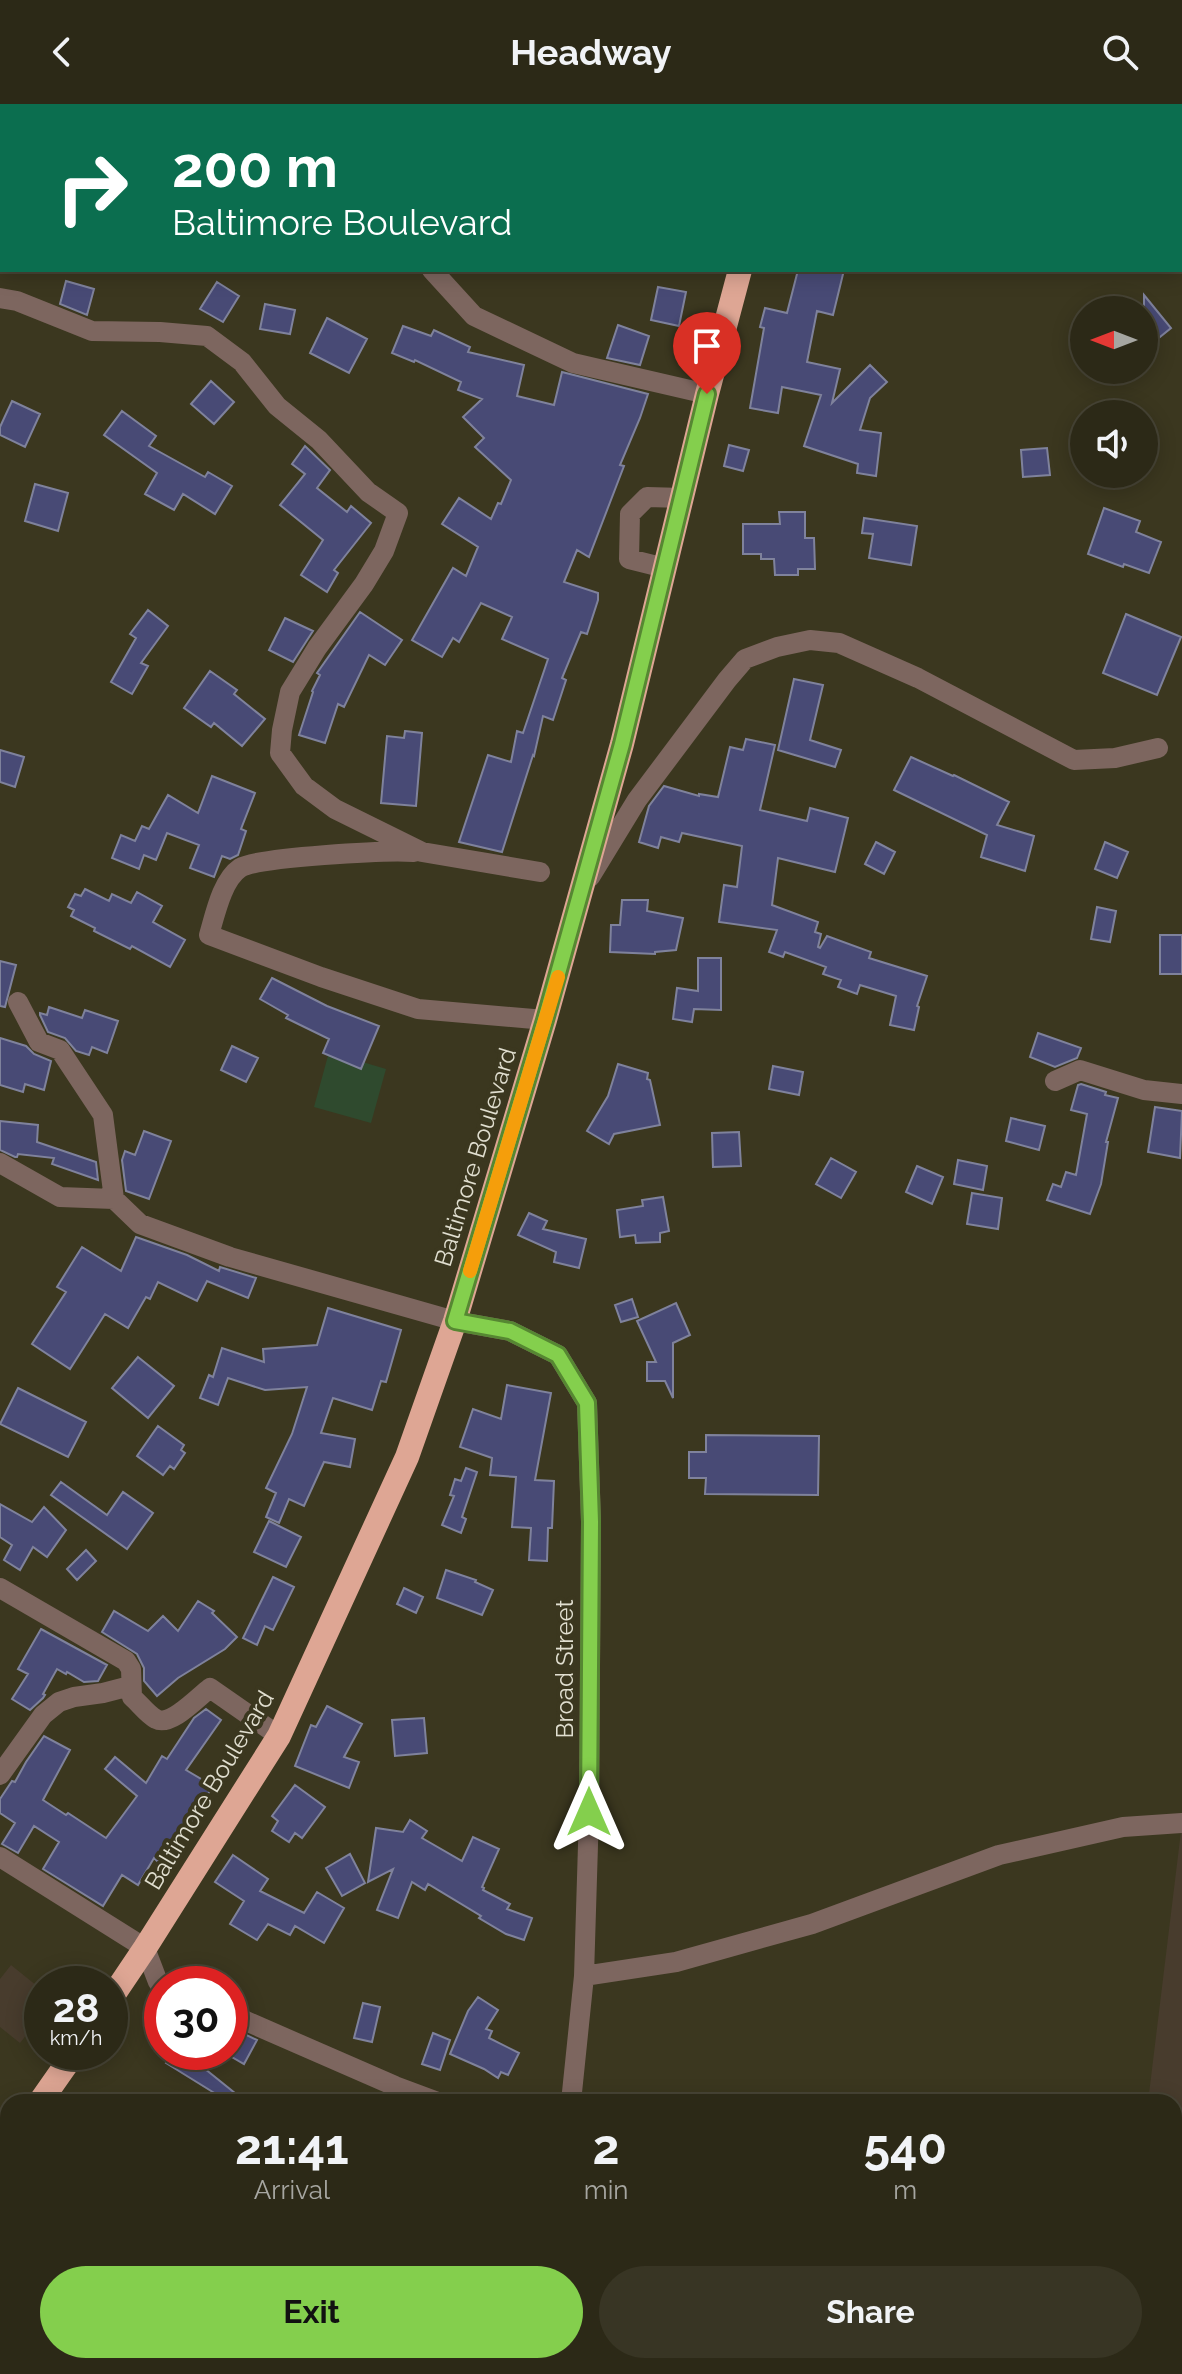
<!DOCTYPE html>
<style>
body{margin:0;font-family:Raleway,sans-serif;background:#383524;color:#f1f3f6;height:100vh;display:flex;flex-direction:column;font-size:30px;white-space:nowrap}
*{box-sizing:border-box;margin:0}
p{font-size:26px;color:#a6a6a1}
.icon{flex:none;width:44px;height:44px;fill:none;stroke:currentColor;stroke-width:2;stroke-linecap:round;stroke-linejoin:round}
.map{position:relative;flex:1;overflow:hidden}
.drawer{position:absolute;left:0px;top:1990px;width:1182px;height:280px;display:flex;flex-direction:column;background:#2c2917;border-radius:24px 24px 0 0;box-shadow:0 4px 20px #0003,0 0 0 2px #484536}
.drawer>*{flex:none}
.top-card{position:absolute;left:0px;top:0px;width:1182px;height:168px;box-shadow:0 4px 20px #0003,0 0 0 2px #484536;background:#0b6e4f;color:#fff;overflow:hidden}
.needle{width:52px;rotate:270deg}
.tools{position:absolute;left:1070px;top:192px;display:grid;gap:16px}
.tools a{display:grid;place-items:center;width:88px;height:88px;border-radius:50%;background:#2c2917;box-shadow:0 4px 20px #0003,0 0 0 2px #484536;font-size:40px}
.speed{position:absolute;left:24px;top:1862px;display:flex;gap:16px;font-size:40px;font-weight:700;text-align:center}
.speed>*{display:grid;place-content:center;width:104px;height:104px;border-radius:50%;background:#2c2917;box-shadow:0 4px 20px #0003,0 0 0 2px #484536;line-height:1}
.speed small{font-size:20px;font-weight:400}
.speed .limit{border:12px solid #d22;background:#fff;color:#111}
.pin{position:absolute;display:grid;place-items:center;width:68px;height:68px;color:#fff;margin:-82px -34px;border-radius:50% 50% 50% 0;rotate:-45deg;box-shadow:0 0 8px #0007}
.pin .icon{rotate:45deg}
.me{position:absolute;width:88px;margin:-44px;rotate:0deg;stroke-linejoin:round;filter:drop-shadow(0 0 6px #0008)}
.turn{display:flex;align-items:center;gap:28px;height:168px;padding:0 40px;font-size:36px}
.turn .icon{width:104px;height:104px;stroke-width:2.5}
.turn b{display:block;font-size:56px;line-height:68px}
.eta{display:flex;justify-content:space-evenly;align-items:center;height:136px;text-align:center}
.eta b{font-size:48px;font-weight:700;line-height:56px}
.primary-button{display:flex;gap:16px;margin-top:auto;padding:16px 40px}
.primary-button a{flex:1;height:92px;border-radius:48px;background:#84cf4d;color:#111;font-size:32px;font-weight:700;line-height:92px;text-align:center}
.primary-button a+a{background:#383524;color:#f1f3f6}
header{display:flex;justify-content:space-between;align-items:center;height:104px;padding:0 40px;background:#2c2917;font-size:36px;font-weight:700}
.map>svg:first-child{display:block}
</style>
<header><svg class="icon" aria-label="back" viewBox="0 0 24 24"><path d="M15 5l-7 7 7 7"/></svg>Headway<svg class="icon" aria-label="search" viewBox="0 0 24 24"><circle cx="10" cy="10" r="6"/><path d="M15 15l6 6"/></svg></header>
<div class="map">
<svg width="1182" height="2270" viewBox="0 0 1182 2270">
<rect width="100%" height="100%" fill="#3b371f"/>
<path fill="#483c2d" d="M1182,1719V2270H1115L1116,2262H1174V1998H1148Z
M11,1861L42,1886V1911L20,1939L0,1923V1875Z"/>
<path fill="#2f4a2e" d="M329,948L386,965L371,1019L314,1003Z"/>
<path fill="#484a75" stroke="#7f829c" stroke-width="2" d="M798,166H844L833,211L817,207L807,258L840,265L832,299L870,261L887,278L870,294L860,326L881,329L876,372L857,369L858,360L804,342L821,291L782,283L778,309L750,304L764,224L760,223L765,204L787,209Z
M66,177L94,185L87,211L60,200Z
M217,178L239,192L223,218L200,205Z
M658,183L686,188L679,222L651,216Z
M1144,191L1171,224L1144,246Z
M265,200L295,206L290,230L260,225Z
M327,214L367,235L349,269L310,249Z
M618,221L649,232L640,261L607,254Z
M403,222L431,232L434,226L470,243L468,248L524,261L517,292L554,301L562,268L648,290L640,314L620,361L624,362L589,453L577,446L564,478L598,489V496L587,530L581,528L562,574L566,576L553,616L543,612L534,652L533,651L502,748L459,738L488,651L511,658L517,627L523,629L548,555L502,535L512,513L481,499L459,538L453,534L442,553L412,536L453,464L466,472L478,443L442,420L459,394L491,415L498,399L501,400L511,376L475,343L484,334L463,313L482,295L458,286L461,278L415,256L414,258L392,249Z
M211,277L234,298L214,320L191,300Z
M12,297L40,310L25,343L0,331V323Z
M122,307L156,332L149,342L205,373L208,368L232,382L215,410L183,390L174,406L145,390L157,369L104,331Z
M729,341L749,346L743,367L724,362Z
M305,342L330,366L317,384L347,408L351,402L371,419L334,466L338,469L327,488L301,471L323,436L280,401L305,370L292,360Z
M1047,344L1050,371L1023,373L1021,346Z
M35,380L68,389L58,427L25,417Z
M1104,404L1140,417L1136,428L1161,438L1149,469L1124,460L1123,463L1088,450Z
M779,408H805V434H814L815,465H798V471H775L774,455H761V450H743V420H780Z
M864,414L917,422L911,461L869,454L873,430L862,429Z
M148,506L168,522L141,559L148,562L132,590L111,578L136,534L130,530Z
M360,508L402,536L385,561L369,551L344,603L338,600L325,639L299,631L313,588L312,587L320,571L317,569Z
M1126,510L1181,533L1157,591L1103,569Z
M285,514L313,527L293,558L269,546Z
M210,567L237,586L234,590L265,615L242,642L214,619L211,623L184,604Z
M794,575L823,581L810,636L841,646L835,663L778,646Z
M405,627L422,629L416,702L381,699L387,632L404,634Z
M746,635L775,641L760,706L807,717L810,704L848,714L835,768L778,754L772,801L818,818L815,828L821,830L818,843L820,844L827,832L871,848L869,854L927,872L917,902L919,903L914,926L890,921L896,892L860,881L857,890L838,883L841,876L823,870L826,863L785,848L783,853L769,848L777,826L719,818L724,781L737,783L742,742L682,729L679,738L661,733L658,744L639,738L649,702L664,682L699,692V690L718,693L730,643L743,646Z
M0,646L24,653L15,683L0,678Z
M911,653L953,672L954,671L1009,698L997,721L1034,732L1025,767L981,753L987,731L894,686Z
M212,672L255,689L241,725L246,727L238,751L230,755L222,752L214,773L190,764L199,741L167,729L156,756L144,751L139,765L112,754L121,731L135,737L142,722L149,725L168,691L198,709Z
M876,738L895,748L884,770L865,760Z
M1105,738L1128,748L1117,774L1095,765Z
M85,785L109,797L112,790L131,799L137,788L162,802L153,818L185,836L170,863L132,842L130,845L94,827L95,824L71,812L74,806L68,803L75,790L81,792Z
M622,796H648L647,807L683,814L676,846L655,848V850L610,848L611,821H620Z
M1097,803L1116,807L1110,838L1091,835Z
M1160,831H1182V870H1160Z
M698,854H721V906L694,905L692,918L673,915L677,884L698,887Z
M0,857L16,861L5,903L0,902Z
M272,874L327,902L379,922L361,965L323,949L329,935L286,914L288,911L260,895Z
M49,903L82,914L85,906L118,917L107,949L92,943L89,951L76,947L65,934L48,928L40,911V909L47,911Z
M1038,929L1081,944L1077,954L1055,963L1030,953Z
M0,934L26,942L34,950L51,957L44,986L25,980L23,988L0,981Z
M232,942L258,954L246,978L221,966Z
M618,960L648,969L647,975L650,976L660,1021L614,1030L609,1040L587,1027L608,992Z
M773,962L803,968L799,991L769,985Z
M1081,980L1106,988L1105,991L1118,994L1106,1038H1108L1101,1080L1090,1110L1047,1096L1053,1080L1061,1083L1066,1068L1076,1071L1087,1010L1071,1006L1078,981Z
M1155,1003L1182,1007L1180,1054L1148,1048Z
M1011,1014L1045,1022L1039,1046L1006,1037Z
M0,1017L38,1021L37,1038L96,1058L98,1076L52,1060L54,1054L18,1050L17,1053H15L0,1046Z
M144,1027L171,1037L149,1095L126,1087L122,1056L125,1047L135,1051Z
M739,1028L741,1062L713,1063L712,1029Z
M831,1054L856,1068L841,1094L816,1080Z
M958,1056L987,1062L983,1086L954,1080Z
M917,1062L943,1073L932,1100L906,1088Z
M972,1089L1002,1094L998,1125L967,1120Z
M663,1093L669,1127L660,1129V1138L636,1139L635,1131L620,1133L617,1106L643,1102L642,1096Z
M529,1109L547,1117L543,1125L586,1135L579,1164L554,1158L556,1148L518,1131Z
M136,1133L187,1151L219,1167L220,1163L256,1174L248,1194L207,1177L197,1197L158,1178L150,1195L146,1193L128,1224L105,1210L70,1265L32,1240L66,1188L57,1183L82,1143L121,1167Z
M632,1195L638,1213L621,1218L615,1201Z
M676,1199L690,1231L673,1239V1294L665,1277H647V1258H656L637,1217Z
M328,1204L401,1226L386,1278L381,1277L372,1306L333,1294L321,1329L355,1335L350,1363L324,1358L304,1402L289,1395L279,1419L266,1413L276,1389L266,1384L292,1330L307,1283L265,1286L228,1274L218,1301L200,1294L209,1271L213,1273L222,1244L264,1258L263,1245L317,1241Z
M138,1253L174,1282L148,1314L112,1284Z
M507,1281L551,1289L535,1376L554,1377L552,1424H548L547,1457L529,1456L531,1424L512,1423L516,1373L490,1371L492,1354L460,1343L473,1305L501,1315Z
M18,1284L86,1318L68,1353L0,1320Z
M158,1322L184,1341L181,1346L185,1349L174,1365L170,1362L163,1371L137,1352Z
M706,1331L819,1332L818,1391L705,1390L706,1374H689V1348H706Z
M466,1364L477,1368L462,1413L466,1415L461,1429L442,1421L454,1392L450,1391L455,1375L461,1377Z
M61,1378L107,1411L123,1388L153,1409L127,1445L51,1391Z
M0,1400L32,1418L44,1403L66,1426L47,1453L33,1443L20,1466L4,1456L12,1441L0,1433Z
M269,1417L301,1433L286,1463L254,1448Z
M86,1446L96,1457L77,1476L67,1465Z
M446,1466L476,1476L475,1478L493,1486L482,1511L437,1494Z
M273,1473L294,1483L273,1526L265,1522L257,1541L243,1534Z
M404,1484L423,1493L416,1509L397,1500Z
M198,1497L214,1507L212,1509L237,1533L225,1545L178,1574L157,1592L144,1577V1564L137,1550L102,1528L114,1507L148,1527L163,1512L178,1527Z
M41,1525L107,1561L98,1577L84,1578L67,1568L66,1570L57,1565L43,1590L45,1591L43,1594L30,1606L12,1595L28,1570L18,1565Z
M327,1602L362,1620L344,1653L359,1658L349,1684L295,1662L311,1621L316,1623Z
M206,1605L221,1616L186,1666L213,1682L182,1732L179,1730L158,1758L154,1754L138,1781L122,1771L103,1802L43,1765L59,1738L34,1722L18,1749L2,1740L15,1719L0,1709V1695L12,1677L15,1678L26,1658L44,1632L70,1646L43,1696L66,1711L68,1709L106,1734L137,1692L105,1665L115,1653L146,1679L162,1652L167,1655L194,1614Z
M424,1614L427,1649L395,1652L392,1616Z
M295,1681L325,1703L302,1734L295,1729L289,1738L272,1727L278,1717L272,1712Z
M410,1716L427,1727L422,1734L462,1757L473,1733L499,1745L482,1783L484,1784L483,1786L510,1800L507,1805L532,1814L524,1836L506,1830L479,1814L481,1812L428,1780L425,1786L412,1778L398,1814L377,1806L393,1765L368,1778L376,1724L403,1728Z
M350,1750L365,1779L342,1792L326,1764Z
M233,1751L268,1775L260,1787L304,1809L317,1788L344,1804L324,1839L295,1822L290,1831L268,1820L257,1836L230,1820L244,1797L215,1778Z
M478,1893L498,1906L486,1925L492,1927L489,1934L519,1949L508,1971L501,1968L498,1974L484,1965L450,1950L468,1907Z
M363,1899L380,1903L372,1938L354,1934Z
M238,1927L257,1936L244,1960L225,1949L230,1948V1940Z
M433,1929L450,1936L440,1966L422,1960Z
M173,1948H184L241,1994L238,1998H229L166,1959Z"/>
<g fill="none" stroke-linecap="round" stroke-linejoin="round">
<path stroke="#7d665f" stroke-width="20" d="M339,2V0
M432,166L474,212L573,259L707,290
M0,194L17,197L92,227L160,228L207,232L242,258L277,302L319,336L368,388L398,409L384,447L364,480L317,544L290,588L282,626L280,649L304,682L335,705L422,748L540,768
M665,464L629,455L630,410L647,393L683,394
M414,748C388,746 258,753 240,764C222,776 215,811 209,831L321,873L418,905L545,916
M590,773L637,696L727,576L745,555L777,543L810,536L839,539L918,574L1074,656L1115,654L1158,644
M18,898L39,938L60,946L103,1011L114,1095
M1055,977L1080,966L1144,986L1182,990
M0,1059L60,1093L114,1095L140,1120L230,1153L455,1217L510,1227L558,1251L587,1299L591,1418L589,1708L584,1872L571,1998
M0,1484L126,1557L131,1565L132,1593C139,1599 148,1611 156,1615C171,1623 198,1593 210,1584L279,1632
M0,1671L43,1611L59,1598L74,1593L103,1589L130,1582
M0,1753L145,1844L158,1878L162,1880
M584,1872L676,1858L812,1820L999,1751L1123,1723L1182,1719
M230,1910L395,1982L438,1998
M528,2270L529,2262"/>
<path stroke="#dea694" stroke-width="24" d="M785,2V0
M110,1896L145,1844L279,1632L407,1353L455,1217L545,916L622,640L707,290L740,166
M40,1998L75,1948
M0,2057L8,2046"/>
</g>
<g fill="none" stroke-linecap="round" stroke-linejoin="round">
<defs>
<path id="route" d="M589,1708L591,1418L587,1299L558,1251L510,1227L455,1217L545,916L622,640L707,290"/>
</defs>
<use href="#route" stroke="#568732" stroke-width="20"/>
<use href="#route" stroke="#84cf4d" stroke-width="14"/>
<path stroke="#f59e0b" stroke-width="14" d="M470,1167L558,873"/>
</g>
<g text-anchor="middle" dominant-baseline="central" stroke-width="8" stroke-linejoin="round" paint-order="stroke">
<g font-size="24" fill="#e1dfd0" stroke="#3b371f">
<text transform="translate(475 1053) rotate(-73)">Baltimore Boulevard</text>
<text transform="translate(564 1565) rotate(-90)">Broad Street</text>
<text transform="translate(209 1686) rotate(-59)">Baltimore Boulevard</text>
</g>
</g>
</svg>
<div class="tools">
<a><svg class="needle" viewBox="-14 -14 28 28"><path d="M0-13l5 13h-10z" fill="#e53935"/><path d="M0 13l5-13h-10z" fill="#a6a6a1"/></svg></a>
<a><svg class="icon" aria-label="sound" viewBox="0 0 24 24"><path d="M4 9h4l5-4v14l-5-4H4zM17 9q2 3 0 6"/></svg></a>
</div>
<div class="speed"><div>28<small>km/h</small></div><div class="limit">30</div></div>
<div class="pin" style="left:707px;top:290px;background:#d93025"><svg class="icon" aria-label="arrive" viewBox="0 0 24 24"><path d="M6 21V4h12l-3 4 3 4H6"/></svg></div>
<svg class="me" style="left:589px;top:1708px" viewBox="-20 -20 40 40"><path d="M0-17L14 15 0 8-14 15z" fill="#84cf4d" stroke="#fff" stroke-width="4"/></svg>
<div class="top-card">
<div class="turn"><svg class="icon" aria-label="right" viewBox="0 0 24 24"><path d="M7 20v-9h11M14 6l5 5-5 5"/></svg><div><b>200 m</b>Baltimore Boulevard</div></div>
</div>
<section class="drawer">
<div class="eta">
<div><b>21:41</b><p>Arrival</p></div>
<div><b>2</b><p>min</p></div>
<div><b>540</b><p>m</p></div>
</div>
<div class="primary-button"><a>Exit</a><a>Share</a></div>
</section>
</div>
